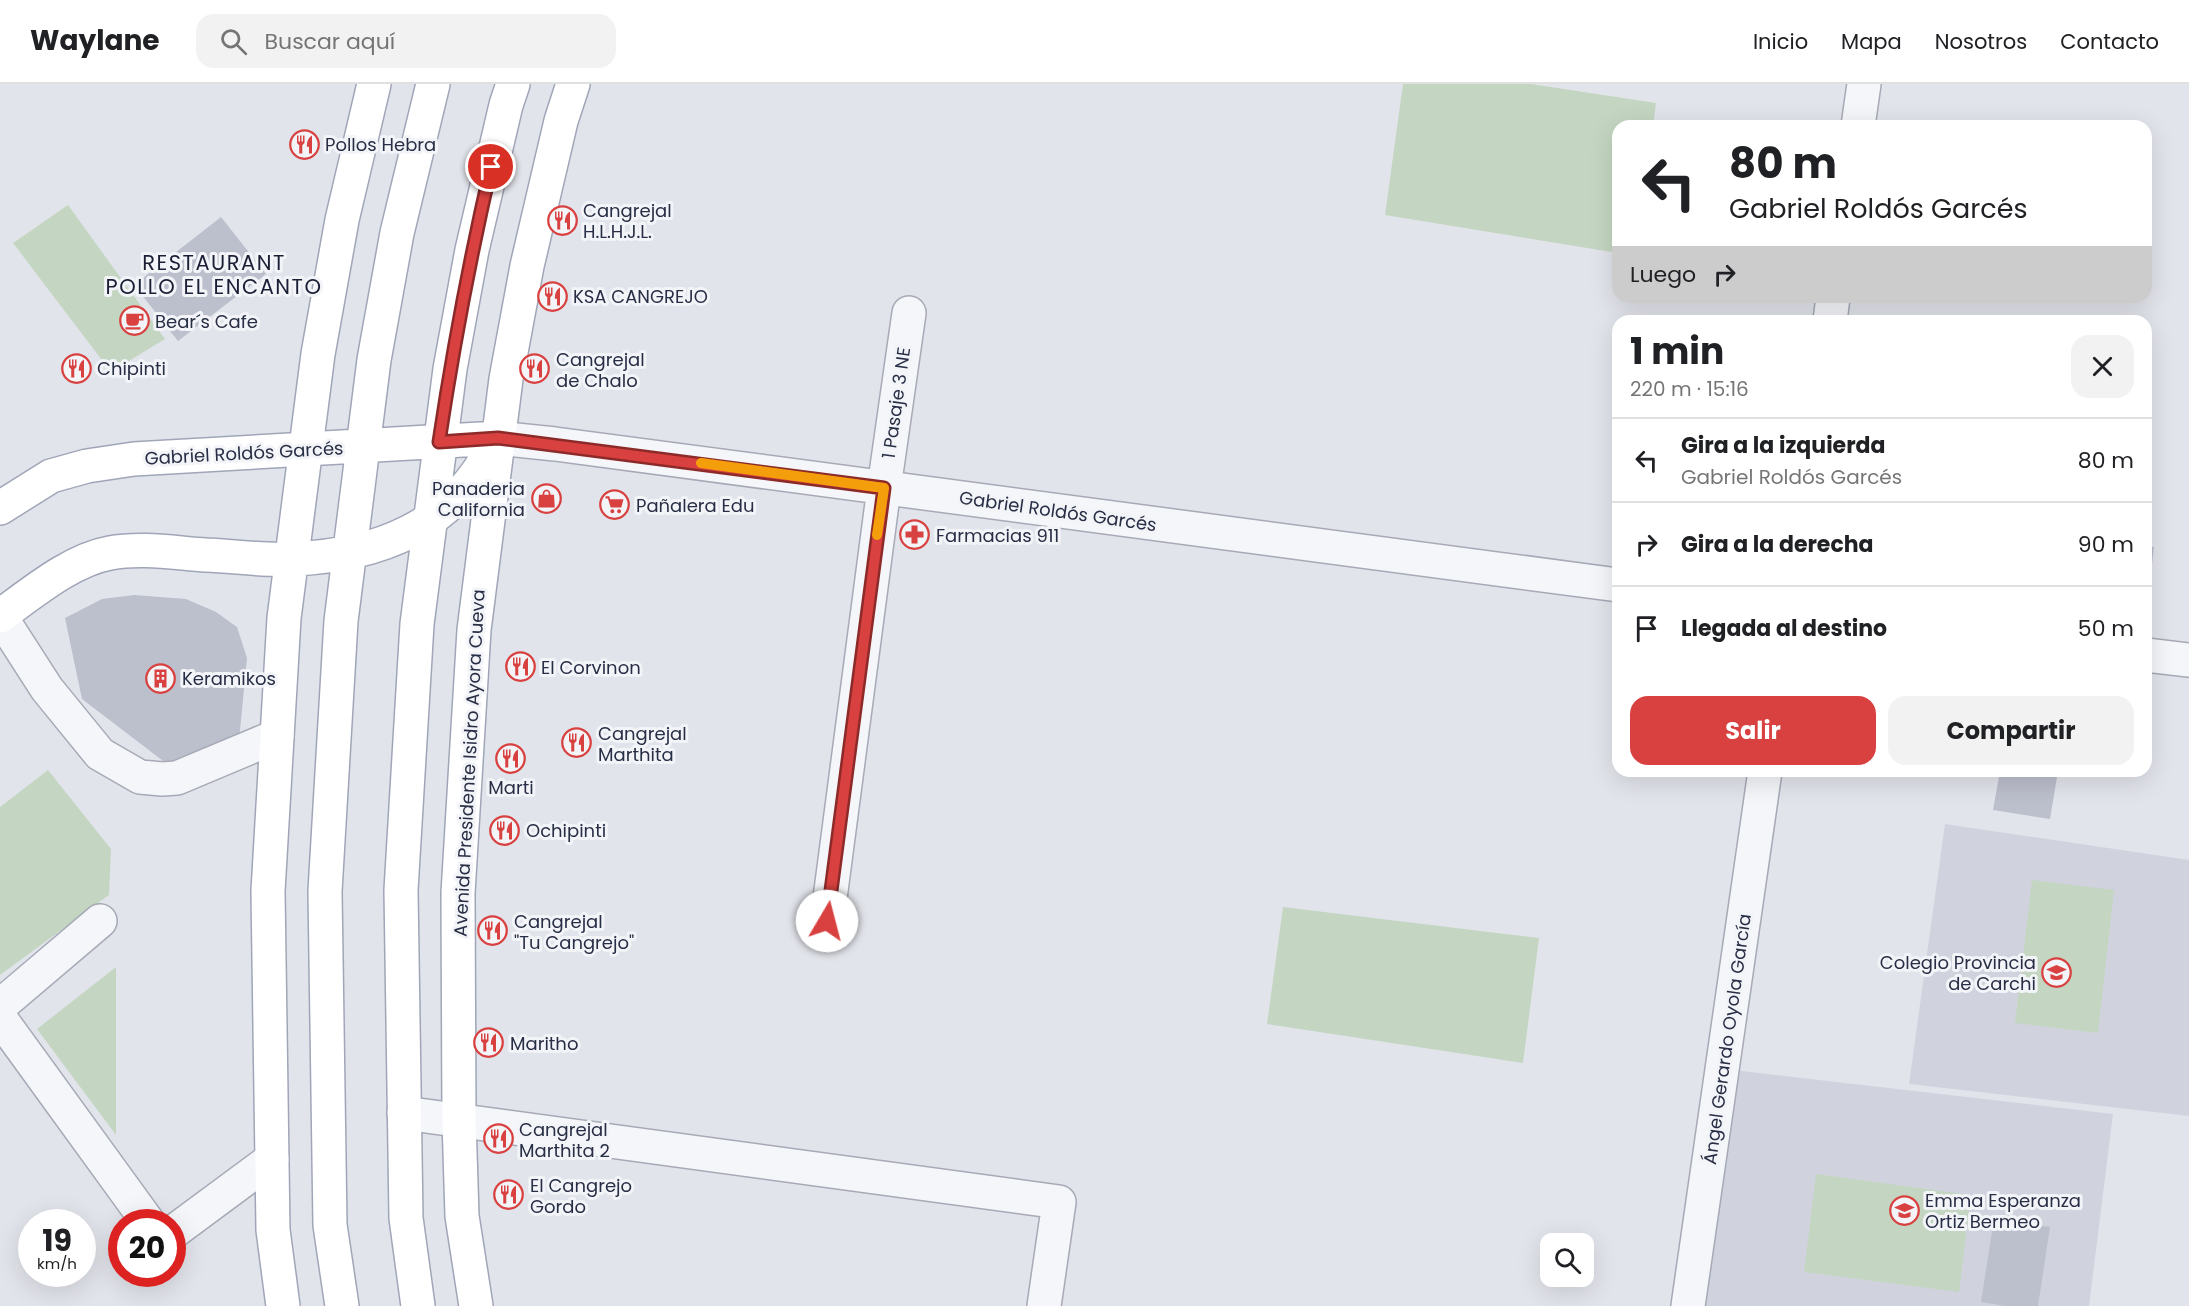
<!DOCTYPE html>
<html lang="es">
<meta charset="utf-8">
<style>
body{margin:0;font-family:Poppins,sans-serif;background:#f2f2f2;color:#202124;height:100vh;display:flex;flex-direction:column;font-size:22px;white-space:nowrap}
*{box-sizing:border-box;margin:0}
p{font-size:20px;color:#757577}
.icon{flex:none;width:33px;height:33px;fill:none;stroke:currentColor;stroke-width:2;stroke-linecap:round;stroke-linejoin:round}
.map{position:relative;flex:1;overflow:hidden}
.drawer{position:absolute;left:1612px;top:231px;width:540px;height:462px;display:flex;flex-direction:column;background:#fff;border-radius:18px;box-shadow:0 6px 24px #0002}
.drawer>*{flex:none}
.guide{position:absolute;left:1612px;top:36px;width:540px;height:183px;border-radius:18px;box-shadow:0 6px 24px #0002;background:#fff;color:#202124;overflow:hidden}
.fabs{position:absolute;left:1540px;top:1149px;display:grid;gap:12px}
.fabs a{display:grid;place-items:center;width:54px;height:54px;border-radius:12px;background:#fff;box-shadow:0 6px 24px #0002;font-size:30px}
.speed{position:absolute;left:18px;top:1125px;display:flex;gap:12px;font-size:30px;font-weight:700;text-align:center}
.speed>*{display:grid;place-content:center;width:78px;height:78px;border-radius:50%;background:#fff;box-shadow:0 6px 24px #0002;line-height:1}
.speed small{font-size:15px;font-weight:400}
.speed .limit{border:9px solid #d22;background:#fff;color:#111}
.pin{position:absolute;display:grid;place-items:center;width:51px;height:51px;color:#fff;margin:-26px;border:3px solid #fff;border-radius:50%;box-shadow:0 2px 6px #0007}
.me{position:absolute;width:66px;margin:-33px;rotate:8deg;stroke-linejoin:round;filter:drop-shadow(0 0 4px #0008)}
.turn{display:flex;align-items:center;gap:21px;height:126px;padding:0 18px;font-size:27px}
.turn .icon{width:78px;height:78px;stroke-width:2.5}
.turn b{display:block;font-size:42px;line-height:51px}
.then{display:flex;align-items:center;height:57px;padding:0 18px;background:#0003;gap:12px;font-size:22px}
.round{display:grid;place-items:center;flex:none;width:63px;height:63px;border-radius:18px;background:#f2f2f2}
.head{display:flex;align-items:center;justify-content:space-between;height:102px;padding:0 18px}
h1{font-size:36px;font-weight:700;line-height:45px}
.primary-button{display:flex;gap:12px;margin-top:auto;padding:12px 18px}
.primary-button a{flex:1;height:69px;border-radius:18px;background:#d8413f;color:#fff;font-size:24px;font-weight:700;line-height:69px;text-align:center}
.primary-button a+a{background:#f2f2f2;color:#202124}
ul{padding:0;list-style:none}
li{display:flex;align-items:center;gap:18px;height:84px;padding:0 18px;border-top:2px solid #e0e0e0}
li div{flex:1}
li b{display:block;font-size:22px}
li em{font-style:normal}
header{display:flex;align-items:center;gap:36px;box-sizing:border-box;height:84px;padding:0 30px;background:#fff;border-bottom:2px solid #e0e0e0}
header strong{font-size:28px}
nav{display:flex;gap:33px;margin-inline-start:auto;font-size:21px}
.search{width:420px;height:54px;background:#f2f2f2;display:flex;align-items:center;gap:15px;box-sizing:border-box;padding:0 21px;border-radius:18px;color:#757577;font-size:22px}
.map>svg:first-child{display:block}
</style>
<header>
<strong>Waylane</strong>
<div class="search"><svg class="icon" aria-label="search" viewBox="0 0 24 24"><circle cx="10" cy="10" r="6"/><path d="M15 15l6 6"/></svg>Buscar aquí</div>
<nav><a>Inicio</a><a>Mapa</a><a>Nosotros</a><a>Contacto</a></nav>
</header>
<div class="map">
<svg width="2189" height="1222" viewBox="0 0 2189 1222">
<rect width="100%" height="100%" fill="#e2e4eb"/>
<path fill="#d0d3de" d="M1945,740L2189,776V1032L1909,1000Z
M1725,985L2113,1030L2089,1222H1695Z"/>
<path fill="#c4d6c2" d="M1403,0H1531L1656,19L1653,42H1618V169L1385,131Z
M68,121L165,255L111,288L13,159Z
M48,686L111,765L109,811L0,891V723Z
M2032,796L2114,806L2098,949L2015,939Z
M1283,823L1539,854L1523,979L1267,940Z
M116,883V1051L37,945Z
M1816,1090L1971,1111L1959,1208L1804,1188Z"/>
<path fill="#bcbfcc" d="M221,133L266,190L178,257L134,201Z
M2146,462L2154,463L2148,515H2146Z
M134,511L186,515L216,528L237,543L247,574L239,657L171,683L82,615L65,534L102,515Z
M2000,687H2058L2050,735L1993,726Z
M1994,1135L2050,1143L2038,1222H2005L1981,1218Z"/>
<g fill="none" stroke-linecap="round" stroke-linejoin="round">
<defs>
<path id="minor" d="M1858,42L1864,0
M1830,237L1833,213
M498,354L555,360L1618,501
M0,532L47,605L100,670L140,693L162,695L177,694L277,652
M2146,571L2189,576
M827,837L884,404L909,229
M0,922L100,837
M0,934L148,1138
M404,1029L1059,1118L1044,1222
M172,1149L272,1075
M1688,1222L1765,687"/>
<path id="major" d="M0,424L51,392L87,382L134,375L498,354
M0,532C32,509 71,476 110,469C141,463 175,469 206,471C235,472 264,477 293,475C380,471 451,443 493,363
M283,1222L273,1146L268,807L284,534L318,270L342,136L374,0
M342,1222L330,1141L325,807L341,537L374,276L397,149L433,0
M418,1222L406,1134L401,806L417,540L450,285L472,166L506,21L513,0
M476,1222L462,1132L459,1036L458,809L474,546L506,295L527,182L561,37L573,0"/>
</defs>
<use href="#minor" stroke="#a6aab6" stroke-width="36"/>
<use href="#major" stroke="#a0a6b8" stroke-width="36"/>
<use href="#minor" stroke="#f5f6f9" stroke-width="33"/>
<use href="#major" stroke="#fff" stroke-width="33"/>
</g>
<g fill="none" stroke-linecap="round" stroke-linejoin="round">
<defs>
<path id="route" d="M491,83C470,174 453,265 439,358L498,354L884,404L827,837"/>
</defs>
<use href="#route" stroke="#8c2a29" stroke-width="15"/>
<use href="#route" stroke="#d8413f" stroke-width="10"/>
<path stroke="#f59e0b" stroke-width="10" d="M701,379L884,404L877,451"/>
</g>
<defs>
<symbol id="restaurant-ring" viewBox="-11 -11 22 22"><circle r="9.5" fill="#f2f4f8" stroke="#d8413f" stroke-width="1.5"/><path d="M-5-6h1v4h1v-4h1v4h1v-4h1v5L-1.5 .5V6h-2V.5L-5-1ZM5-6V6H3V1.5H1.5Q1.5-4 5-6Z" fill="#d8413f"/></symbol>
<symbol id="cafe-ring" viewBox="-11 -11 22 22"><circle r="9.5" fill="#f2f4f8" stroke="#d8413f" stroke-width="1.5"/><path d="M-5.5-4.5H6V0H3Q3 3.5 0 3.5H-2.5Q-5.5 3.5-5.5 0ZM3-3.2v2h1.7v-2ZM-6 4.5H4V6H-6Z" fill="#d8413f"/></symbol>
<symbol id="shop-ring" viewBox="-11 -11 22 22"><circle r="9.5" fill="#f2f4f8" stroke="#d8413f" stroke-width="1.5"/><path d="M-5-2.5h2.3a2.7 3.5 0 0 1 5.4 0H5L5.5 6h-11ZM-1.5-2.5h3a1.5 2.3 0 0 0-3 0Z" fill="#d8413f"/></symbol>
<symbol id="supermarket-ring" viewBox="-11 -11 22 22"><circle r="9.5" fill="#f2f4f8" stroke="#d8413f" stroke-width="1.5"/><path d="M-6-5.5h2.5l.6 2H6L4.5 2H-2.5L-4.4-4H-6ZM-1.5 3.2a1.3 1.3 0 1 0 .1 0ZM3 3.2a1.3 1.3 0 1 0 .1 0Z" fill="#d8413f"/></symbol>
<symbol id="pharmacy-ring" viewBox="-11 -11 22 22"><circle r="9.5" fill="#f2f4f8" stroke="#d8413f" stroke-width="1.5"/><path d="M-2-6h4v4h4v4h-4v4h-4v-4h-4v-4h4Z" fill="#d8413f"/></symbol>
<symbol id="building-ring" viewBox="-11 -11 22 22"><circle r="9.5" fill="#f2f4f8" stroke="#d8413f" stroke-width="1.5"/><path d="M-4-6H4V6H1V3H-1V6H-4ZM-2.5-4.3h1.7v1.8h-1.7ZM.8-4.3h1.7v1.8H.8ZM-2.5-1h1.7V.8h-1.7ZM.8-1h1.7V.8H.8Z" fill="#d8413f"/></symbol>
<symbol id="school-ring" viewBox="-11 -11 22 22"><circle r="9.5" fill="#f2f4f8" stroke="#d8413f" stroke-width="1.5"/><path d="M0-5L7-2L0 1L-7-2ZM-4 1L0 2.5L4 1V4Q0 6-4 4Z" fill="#d8413f"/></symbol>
</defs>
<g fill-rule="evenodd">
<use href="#restaurant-ring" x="288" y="44" width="33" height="33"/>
<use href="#restaurant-ring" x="546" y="120" width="33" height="33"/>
<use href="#restaurant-ring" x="536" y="196" width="33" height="33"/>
<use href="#cafe-ring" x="118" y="220" width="33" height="33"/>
<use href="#restaurant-ring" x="60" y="268" width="33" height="33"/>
<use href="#restaurant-ring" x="518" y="268" width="33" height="33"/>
<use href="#shop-ring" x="530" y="398" width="33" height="33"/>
<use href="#supermarket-ring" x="598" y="404" width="33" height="33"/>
<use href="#pharmacy-ring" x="898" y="434" width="33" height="33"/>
<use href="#restaurant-ring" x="504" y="566" width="33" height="33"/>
<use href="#building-ring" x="144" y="578" width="33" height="33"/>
<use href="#restaurant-ring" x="560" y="642" width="33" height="33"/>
<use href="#restaurant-ring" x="494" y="658" width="33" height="33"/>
<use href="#restaurant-ring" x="488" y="730" width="33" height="33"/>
<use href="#restaurant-ring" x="476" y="830" width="33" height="33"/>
<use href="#school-ring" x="2040" y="872" width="33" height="33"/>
<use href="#restaurant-ring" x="472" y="942" width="33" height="33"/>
<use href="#restaurant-ring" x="482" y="1038" width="33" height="33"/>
<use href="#restaurant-ring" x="492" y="1094" width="33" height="33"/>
<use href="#school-ring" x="1888" y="1110" width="33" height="33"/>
</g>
<g text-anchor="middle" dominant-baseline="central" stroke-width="6" stroke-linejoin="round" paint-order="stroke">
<g font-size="18" fill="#282e45" stroke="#f2f4f8" text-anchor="start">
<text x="325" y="60">Pollos Hebra</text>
<text x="583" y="126">Cangrejal<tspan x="583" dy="21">H.L.H.J.L.</tspan></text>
<text x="573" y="212">KSA CANGREJO</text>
<text x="155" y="237">Bear´s Cafe</text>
<text x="556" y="275">Cangrejal<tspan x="556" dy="21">de Chalo</tspan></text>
<text x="97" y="284">Chipinti</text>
<text x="525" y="404" text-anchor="end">Panaderia<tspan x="525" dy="21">California</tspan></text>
<text x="636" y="421">Pañalera Edu</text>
<text x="936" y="451">Farmacias 911</text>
<text x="541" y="583">El Corvinon</text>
<text x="182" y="594">Keramikos</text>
<text x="598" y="649">Cangrejal<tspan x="598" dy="21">Marthita</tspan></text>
<text x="511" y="703" text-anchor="middle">Marti</text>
<text x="526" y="746">Ochipinti</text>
<text x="514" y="837">Cangrejal<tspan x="514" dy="21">"Tu Cangrejo"</tspan></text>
<text x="2036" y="878" text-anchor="end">Colegio Provincia<tspan x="2036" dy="21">de Carchi</tspan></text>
<text x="510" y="959">Maritho</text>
<text x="519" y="1045">Cangrejal<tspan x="519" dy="21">Marthita 2</tspan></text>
<text x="530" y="1101">El Cangrejo<tspan x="530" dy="21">Gordo</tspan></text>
<text x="1925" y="1116">Emma Esperanza<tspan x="1925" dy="21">Ortiz Bermeo</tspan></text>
</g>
<g font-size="18" fill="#282e45" stroke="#f2f4f8">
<text transform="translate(896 319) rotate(-82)">1 Pasaje 3 NE</text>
<text transform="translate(244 369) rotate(-3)">Gabriel Roldós Garcés</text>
<text transform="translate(1058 427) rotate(8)">Gabriel Roldós Garcés</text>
<text transform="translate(469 679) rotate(-87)">Avenida Presidente Isidro Ayora Cueva</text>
<text transform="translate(1727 955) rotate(-82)">Ángel Gerardo Oyola García</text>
</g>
<g font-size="21" letter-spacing="1.5" fill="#1b1f36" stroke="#f2f4f8">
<text x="214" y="178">RESTAURANT<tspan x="214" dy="24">POLLO EL ENCANTO</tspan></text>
</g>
</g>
</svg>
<div class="fabs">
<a><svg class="icon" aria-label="search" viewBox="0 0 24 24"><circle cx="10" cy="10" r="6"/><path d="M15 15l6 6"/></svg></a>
</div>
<div class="speed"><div>19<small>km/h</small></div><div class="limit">20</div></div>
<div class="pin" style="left:491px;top:83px;background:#d93025"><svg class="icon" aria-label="arrive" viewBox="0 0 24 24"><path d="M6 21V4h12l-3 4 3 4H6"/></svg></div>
<svg class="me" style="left:827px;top:837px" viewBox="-20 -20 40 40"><circle r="19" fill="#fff"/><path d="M0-13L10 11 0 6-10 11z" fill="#d8413f"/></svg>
<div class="guide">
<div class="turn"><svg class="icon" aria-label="left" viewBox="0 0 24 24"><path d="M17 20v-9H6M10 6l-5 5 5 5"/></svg><div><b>80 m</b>Gabriel Roldós Garcés</div></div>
<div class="then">Luego<svg class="icon" aria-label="right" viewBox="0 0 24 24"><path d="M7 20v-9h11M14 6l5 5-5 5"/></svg></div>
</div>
<section class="drawer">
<div class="head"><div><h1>1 min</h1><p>220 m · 15:16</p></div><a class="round"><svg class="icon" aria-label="close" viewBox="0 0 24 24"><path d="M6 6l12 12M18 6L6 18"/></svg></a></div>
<ul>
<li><svg class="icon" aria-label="left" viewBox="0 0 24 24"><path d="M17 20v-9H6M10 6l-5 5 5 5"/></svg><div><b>Gira a la izquierda</b><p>Gabriel Roldós Garcés</p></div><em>80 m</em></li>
<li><svg class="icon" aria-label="right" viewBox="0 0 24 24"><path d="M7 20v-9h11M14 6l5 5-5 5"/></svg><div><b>Gira a la derecha</b></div><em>90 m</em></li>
<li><svg class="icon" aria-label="arrive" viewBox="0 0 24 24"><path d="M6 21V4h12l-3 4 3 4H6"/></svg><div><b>Llegada al destino</b></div><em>50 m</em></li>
</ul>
<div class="primary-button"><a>Salir</a><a>Compartir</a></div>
</section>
</div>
